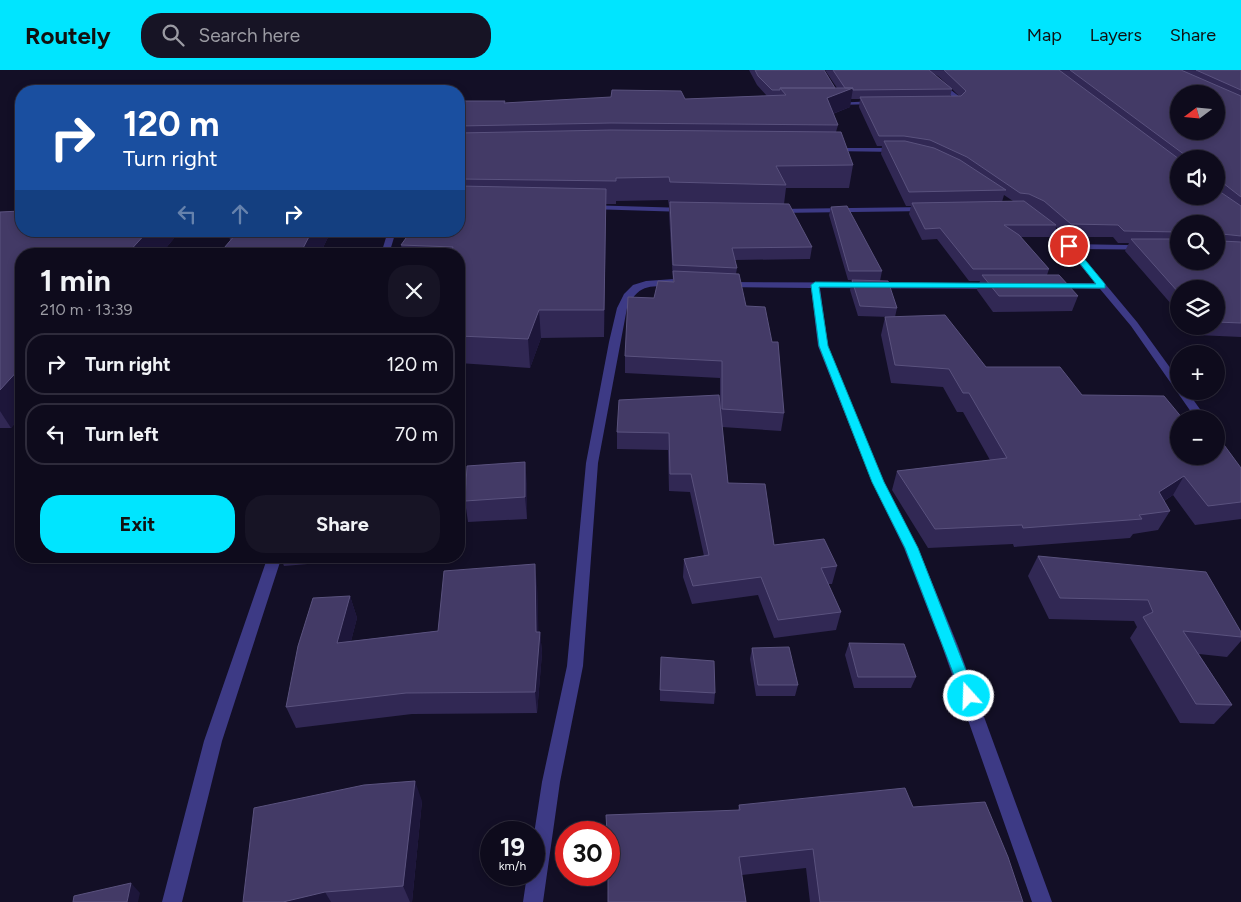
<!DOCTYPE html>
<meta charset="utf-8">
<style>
body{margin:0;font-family:Figtree,sans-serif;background:#171425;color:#f1f3f6;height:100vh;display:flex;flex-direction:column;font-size:19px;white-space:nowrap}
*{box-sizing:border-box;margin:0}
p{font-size:16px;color:#9b9ba3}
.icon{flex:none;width:28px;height:28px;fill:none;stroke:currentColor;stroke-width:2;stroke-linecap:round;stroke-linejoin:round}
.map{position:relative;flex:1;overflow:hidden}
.panel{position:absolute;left:15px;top:178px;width:450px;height:315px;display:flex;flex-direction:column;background:#0e0b1c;border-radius:20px;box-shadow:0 2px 8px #0003,0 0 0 1px #2e2b3b}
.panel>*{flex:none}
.banner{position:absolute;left:15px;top:15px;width:450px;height:152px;border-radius:20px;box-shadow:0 2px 8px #0003,0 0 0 1px #2e2b3b;background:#1a4fa0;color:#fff;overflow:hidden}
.needle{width:32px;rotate:254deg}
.tools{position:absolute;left:1170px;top:15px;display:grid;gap:10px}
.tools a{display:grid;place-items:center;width:55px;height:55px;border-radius:50%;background:#0e0b1c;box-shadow:0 2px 8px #0003,0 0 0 1px #2e2b3b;font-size:25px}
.speed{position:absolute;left:480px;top:751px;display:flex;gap:10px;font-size:25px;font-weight:700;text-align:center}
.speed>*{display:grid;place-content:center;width:65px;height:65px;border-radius:50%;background:#0e0b1c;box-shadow:0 2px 8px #0003,0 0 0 1px #2e2b3b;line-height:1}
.speed small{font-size:12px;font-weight:400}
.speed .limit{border:8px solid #d22;background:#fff;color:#111}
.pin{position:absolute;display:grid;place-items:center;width:42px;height:42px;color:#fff;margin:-21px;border:2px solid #fff;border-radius:50%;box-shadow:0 1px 5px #0007}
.me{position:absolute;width:55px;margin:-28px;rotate:340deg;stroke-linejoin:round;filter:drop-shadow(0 0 4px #0008)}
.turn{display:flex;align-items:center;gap:18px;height:105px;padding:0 25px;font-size:22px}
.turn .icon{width:65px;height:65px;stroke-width:2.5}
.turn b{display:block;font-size:35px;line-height:42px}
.lanes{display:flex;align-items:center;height:48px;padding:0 25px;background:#0003;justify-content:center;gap:25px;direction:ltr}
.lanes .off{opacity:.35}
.round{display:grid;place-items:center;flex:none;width:52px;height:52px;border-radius:20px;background:#171425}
.headline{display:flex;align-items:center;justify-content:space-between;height:85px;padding:0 25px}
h1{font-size:30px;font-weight:700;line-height:38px}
.button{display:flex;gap:10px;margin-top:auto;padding:10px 25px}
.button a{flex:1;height:58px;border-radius:20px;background:#00e5ff;color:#111;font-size:20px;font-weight:700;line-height:58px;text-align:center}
.button a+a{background:#171425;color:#f1f3f6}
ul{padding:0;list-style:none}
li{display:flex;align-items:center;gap:15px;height:62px;margin:0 10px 8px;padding:0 15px;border:2px solid #2e2b3b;border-radius:20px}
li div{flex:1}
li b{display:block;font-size:19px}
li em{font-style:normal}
header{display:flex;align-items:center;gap:30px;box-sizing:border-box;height:70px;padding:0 25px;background:#00e5ff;color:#111}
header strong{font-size:24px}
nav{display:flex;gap:28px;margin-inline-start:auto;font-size:18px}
.search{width:350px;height:45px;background:#171425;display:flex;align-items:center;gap:12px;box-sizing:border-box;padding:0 18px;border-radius:20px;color:#9b9ba3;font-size:19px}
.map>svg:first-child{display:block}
</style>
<header>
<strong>Routely</strong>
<div class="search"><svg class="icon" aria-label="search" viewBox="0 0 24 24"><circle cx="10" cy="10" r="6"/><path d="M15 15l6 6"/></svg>Search here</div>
<nav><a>Map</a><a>Layers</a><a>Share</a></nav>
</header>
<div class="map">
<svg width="1241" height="832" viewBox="0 0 1241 832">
<rect width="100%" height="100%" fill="#130f26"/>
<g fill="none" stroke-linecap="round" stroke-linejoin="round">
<path fill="#3d3a85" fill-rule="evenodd" d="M920,0H925L960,27L961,33H946V31L956,30L955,29Z
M876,31L878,34L836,35L833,33Z
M831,78H899L902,80L899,82L829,81Z
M586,135L686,138L690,140L686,142L589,139H586Z
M926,137L930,139L929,141L776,143L772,141L776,139Z
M1039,148H1045L1071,174L1179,176V180L1076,179L1137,252L1179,310V321H1187L1207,349H1196L1131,256L1100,219L1051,218L1050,216L1054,213H1095L1066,178L1039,152Z
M388,161H396L389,184H381Z
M674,209L677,210V214C651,219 641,210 627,238L598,393L583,596L560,712L543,832H523L527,805H534V764L542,712L567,596L586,393L609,272L617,238L624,224L633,215L646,211Z
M726,212L994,213L998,216L994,219L820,218L828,276L884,412L918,478L958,576L1052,832H1032L942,576L904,478L872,412L818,276L811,218L723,217L722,215Z
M268,486H282L222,671L182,832H162L204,671Z"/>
</g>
<path fill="#312854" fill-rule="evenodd" d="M749,0H824L835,18H837L825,0H1241V267L1197,265L1190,256H1216V219H1179V243L1125,181L1129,173H1118L1113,167H1066L1056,157L1052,167H1020L1049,199L1047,205L1078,226L1072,241L993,242L977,220L980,211H969L937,169L922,170L909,144L911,136H906L881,84L882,76H877L859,37L860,29H851L850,37L833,44L838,55L836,62L853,95L849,118H786L784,134L812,177L810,189L735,190L737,198L736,204L746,236L784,343L781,361L722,357L728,413L774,475L837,496L832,514H828L841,542L836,560L774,568L758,525L692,534L683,507L684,489L704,486L690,422L669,421L668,380L617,379V362L720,336V308L625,303V286L654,228L673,212L669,143V136L668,130L616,131V134H606L604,267L541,268L530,298L459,293V184H403L401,175L459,161V27L464,31L505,33L685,29L767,26L757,15ZM934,4L938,6L949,16ZM952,19L959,26L950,27ZM1179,89H1216V126ZM1004,125L1013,131L1002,132ZM1179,154L1216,191H1179Z
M831,137L882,201L880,211L897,238L895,247L986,297L1082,325L1179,349L1241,398V449L1195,455L1173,425L1164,431L1170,441L1158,460L1133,464L1130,468L1014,477L1013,474L928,478L892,420L897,401L990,390L963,342H957L943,317L891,313L881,265L885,247H890L858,246L850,220L852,210H848L829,145Z
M0,142L21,161H180L161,184H21V346L11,358H0Z
M232,161H331L320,184L230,170L229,165Z
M527,413V449L468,452L465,431Z
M280,486H344L343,491L284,496Z
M1038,486L1241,562V571L1227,587L1199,584L1232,635L1214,654L1180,653L1130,568L1137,557L1134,551L1049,549L1028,506Z
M537,515L538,562H540L542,583L537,643L412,644L296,658L286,637L350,526L357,548L351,571L438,561Z
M849,573L916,607L911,618H854L845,585Z
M752,578L798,615L795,626H756L750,589Z
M660,599L715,623L714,634L660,631Z
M422,731L412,832H243Z
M739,735L913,737L1023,832H810L806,798L742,805L608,832L738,741Z"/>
<path fill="#1d163a" d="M853,18L850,37L824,47L827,28Z
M606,119V142L604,267V240Z
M148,161H180L161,184H127Z
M312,161H331L320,184H300Z
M539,240L541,268L530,298L528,269Z
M21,297V346L11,358L0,341V320Z
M525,392L527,413V449L525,427Z
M1184,406L1173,425L1147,441L1159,422Z
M535,494L537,515L539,577L540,562L542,583L537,643L535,622L536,562Z
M350,526L357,548L345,594L337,573Z
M415,711L422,731L412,832H410L403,816Z
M131,813L140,823L138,832H127Z
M325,822L331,832H283Z"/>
<path fill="#433a66" stroke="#5a527e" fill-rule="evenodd" d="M755,0H824L835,18H780V20H772L758,6Z
M833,0H929L952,19L853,20V18H845Z
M944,0H1059L1179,89V126H1216V119L1241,136V166L1222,164L1221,171L1241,172V253L1216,252V219H1179V223L1131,169H1179V191H1216V154H1179V162L1124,161L1118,155L1071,154L1044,131L1029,124L1020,123L967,87L930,70L904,66H879L860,27L961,26L966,21Z
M1070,0H1181L1241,26V127L1223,113H1216V89H1185V85ZM1179,24H1216V61H1179Z
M1196,0H1241V20Z
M780,18H853L827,28L838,55L611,53L459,56V27H463L461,31H505L504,33L611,27L612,20L681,21L685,29L786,25Z
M611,60L841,62L853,95L776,96L786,115L670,112L669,107L616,108V111L459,109V63Z
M884,71H905L934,78L960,90L1006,120L909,122Z
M459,116L606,119L604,240H539L528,269L459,266V184H451L453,177L401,175L411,161H459Z
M1024,131L1056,155H1004L1019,165L1049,199H973L940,158L925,159L912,133Z
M670,132L789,134L812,177L732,178L737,198L673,195Z
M847,136L882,201H849L831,137Z
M21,141V161H148L127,184H21V297L0,320V142Z
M232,161H312L300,184H219L235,165H229Z
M673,201L739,204L746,236L765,237L772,272H778L784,343L722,339V291L625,286L628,227L654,228L658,211L674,212Z
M982,205H1059L1078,226H999Z
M852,210L888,211L897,238L860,236Z
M945,245L986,297H1060L1082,325L1164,326L1183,349H1179V386H1216V364L1241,398V432L1208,436L1184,406L1159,422L1170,441L1139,445L1142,449L1023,458L1022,455L935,459L897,401L1007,388L969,323H963L949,299L895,295L885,247Z
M719,325L728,413L765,414L774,475L824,469L837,496L821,498L841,542L778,550L761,507L693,516L684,489L709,485L691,404H670L669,363L617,362L619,330Z
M525,392V427L465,431L467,396Z
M1038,486L1206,502L1241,562V567L1183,561L1232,635L1196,634L1143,547L1153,542L1148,530L1060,528Z
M535,494L536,562H540L535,622L406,623L286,637L298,576L313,528L350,526L337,573L438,561L444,501Z
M849,573L904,574L916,607H858Z
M789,577L798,615H758L752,578Z
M661,587L714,591L715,623L660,620Z
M415,711L403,816L325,822L283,832H243L254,738L364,715Z
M905,718L913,737L985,732L1008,787L1023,832H820L813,779L739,787L746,832H608V805H609V762H607L606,745L740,740L739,735Z
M131,813L127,832H73L74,826Z"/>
<path fill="#00e5ff" stroke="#0095a6" d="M1067,174H1072L1105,214V218L819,217L828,276L884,412L918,478L976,626L974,631L969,632L964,631L962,626L905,478L872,412L819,276L811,215L815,212L1096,214L1067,177Z"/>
</svg>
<div class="tools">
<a><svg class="needle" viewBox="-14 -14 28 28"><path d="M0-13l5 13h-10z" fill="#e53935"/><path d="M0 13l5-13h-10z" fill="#9b9ba3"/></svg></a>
<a><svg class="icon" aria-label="sound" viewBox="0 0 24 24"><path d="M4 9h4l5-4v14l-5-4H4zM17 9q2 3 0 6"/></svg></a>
<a><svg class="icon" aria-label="search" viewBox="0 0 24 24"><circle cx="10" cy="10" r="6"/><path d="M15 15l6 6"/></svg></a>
<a><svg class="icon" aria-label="layers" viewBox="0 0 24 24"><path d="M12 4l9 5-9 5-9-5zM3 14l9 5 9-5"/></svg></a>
<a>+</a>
<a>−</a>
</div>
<div class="speed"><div>19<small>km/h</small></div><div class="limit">30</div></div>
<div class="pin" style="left:1069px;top:176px;background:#d93025"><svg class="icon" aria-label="arrive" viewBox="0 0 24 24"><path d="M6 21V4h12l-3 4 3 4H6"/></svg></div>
<svg class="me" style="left:969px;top:626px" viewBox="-20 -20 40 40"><circle r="17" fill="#00e5ff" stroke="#fff" stroke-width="3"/><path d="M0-11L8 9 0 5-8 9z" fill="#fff"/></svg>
<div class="banner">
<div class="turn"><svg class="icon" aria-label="right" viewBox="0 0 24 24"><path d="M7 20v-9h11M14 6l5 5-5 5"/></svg><div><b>120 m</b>Turn right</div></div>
<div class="lanes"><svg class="icon off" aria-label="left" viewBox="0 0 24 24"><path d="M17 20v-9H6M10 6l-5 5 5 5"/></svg><svg class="icon off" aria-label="ahead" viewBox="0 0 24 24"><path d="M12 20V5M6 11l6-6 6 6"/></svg><svg class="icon" aria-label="right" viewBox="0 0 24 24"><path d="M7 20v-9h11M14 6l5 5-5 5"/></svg></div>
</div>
<section class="panel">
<div class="headline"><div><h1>1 min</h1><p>210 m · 13:39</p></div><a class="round"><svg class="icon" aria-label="close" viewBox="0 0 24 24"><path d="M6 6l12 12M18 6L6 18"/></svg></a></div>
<ul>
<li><svg class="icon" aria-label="right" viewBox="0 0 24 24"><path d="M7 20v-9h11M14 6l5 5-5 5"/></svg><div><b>Turn right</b></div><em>120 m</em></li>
<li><svg class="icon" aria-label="left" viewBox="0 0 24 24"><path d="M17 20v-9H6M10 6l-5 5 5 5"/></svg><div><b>Turn left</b></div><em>70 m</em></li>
</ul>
<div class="button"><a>Exit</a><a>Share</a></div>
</section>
</div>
